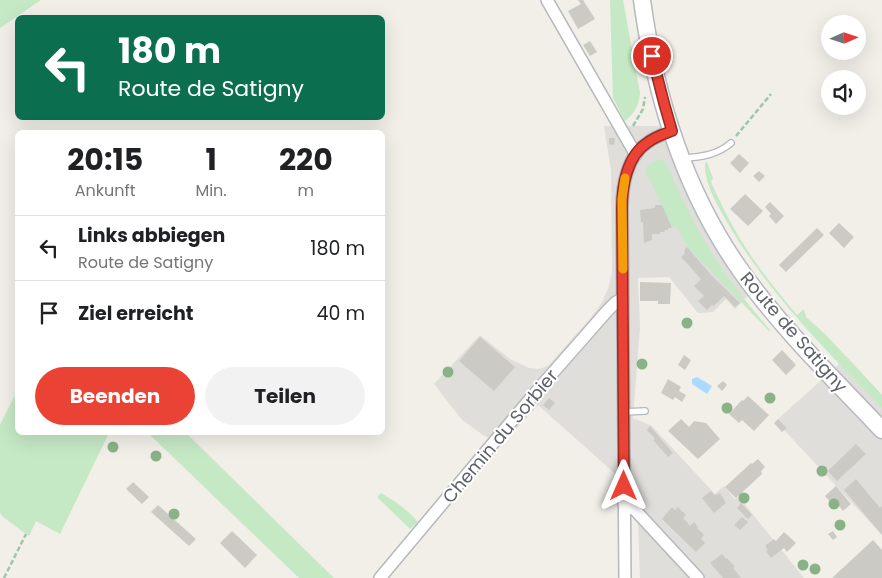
<!DOCTYPE html>
<html lang="de">
<style>
body{margin:0;font-family:Poppins,sans-serif;background:#f2f2f2;color:#202124;height:100vh;display:flex;flex-direction:column;font-size:19px;white-space:nowrap}
*{box-sizing:border-box;margin:0}
p{font-size:16px;color:#757577}
.icon{flex:none;width:28px;height:28px;fill:none;stroke:currentColor;stroke-width:2;stroke-linecap:round;stroke-linejoin:round}
.map{position:relative;flex:1;overflow:hidden}
.panel{position:absolute;left:15px;top:130px;width:370px;height:305px;display:flex;flex-direction:column;background:#fff;border-radius:8px;box-shadow:0 5px 20px #0002}
.panel>*{flex:none}
.banner{position:absolute;left:15px;top:15px;width:370px;height:105px;border-radius:8px;box-shadow:0 5px 20px #0002;background:#0b6e4f;color:#fff;overflow:hidden}
.needle{width:32px;rotate:87deg}
.fabs{position:absolute;left:821px;top:15px;display:grid;gap:10px}
.fabs a{display:grid;place-items:center;width:45px;height:45px;border-radius:50%;background:#fff;box-shadow:0 5px 20px #0002;font-size:25px}
.pin{position:absolute;display:grid;place-items:center;width:42px;height:42px;color:#fff;margin:-21px;border:2px solid #fff;border-radius:50%;box-shadow:0 1px 5px #0007}
.me{position:absolute;width:55px;margin:-28px;rotate:0deg;stroke-linejoin:round;filter:drop-shadow(0 0 4px #0008)}
.turn{display:flex;align-items:center;gap:18px;height:105px;padding:0 20px;font-size:22px}
.turn .icon{width:65px;height:65px;stroke-width:2.5}
.turn b{display:block;font-size:35px;line-height:42px}
.eta{display:flex;justify-content:space-evenly;align-items:center;height:85px;text-align:center}
.eta b{font-size:30px;font-weight:700;line-height:35px}
.cta{display:flex;gap:10px;margin-top:auto;padding:10px 20px}
.cta a{flex:1;height:58px;border-radius:30px;background:#ea4335;color:#fff;font-size:20px;font-weight:700;line-height:58px;text-align:center}
.cta a+a{background:#f2f2f2;color:#202124}
ul{padding:0;list-style:none}
li{display:flex;align-items:center;gap:15px;height:65px;padding:0 20px;border-top:1px solid #e0e0e0}
li div{flex:1}
li b{display:block;font-size:19px}
li em{font-style:normal}
.map>svg:first-child{display:block}
</style>
<div class="map">
<svg width="882" height="578" viewBox="0 0 882 578">
<rect width="100%" height="100%" fill="#f1efe8"/>
<path fill="#e0deda" d="M604,126H660L681,151L756,288L735,309L726,299L713,312L698,313L669,277L638,278L640,327L633,418L652,426L715,494L724,486L735,499L739,497L804,578H640L637,496L612,471L538,405L502,445L483,435L462,420L434,384L480,335L510,359L529,368L539,369L548,366L588,321L601,304L608,289L612,273L611,171Z
M847,357L882,395V535L784,430L787,428L778,419Z"/>
<path fill="#c5e8c5" d="M0,0H41L0,28Z
M610,0H623L640,93C639,105 635,113 625,121L613,98Z
M658,160L665,161C679,191 692,222 710,250C727,279 748,304 770,330L769,331L688,247L676,226L672,228L662,205L645,171C647,165 652,162 658,160Z
M707,162L713,178L711,182C723,209 737,236 754,260C767,279 782,297 797,315L804,309L806,317L826,335L882,395V408C826,350 768,293 727,222C717,204 704,184 705,163Z
M17,391L18,432L109,433L60,534L36,521L29,536L3,517L0,513V425Z
M148,433H186L334,578H299Z
M381,493C395,501 408,510 418,522L410,529L377,497Z"/>
<path fill="#aadaff" d="M697,377L712,386L707,394L692,384V379Z"/>
<path fill="#cccac5" d="M578,0H583L595,19L578,29L568,11L581,4Z
M590,41L597,52L590,56L583,45Z
M609,138H615L614,145L609,144Z
M739,154L749,163L740,173L730,163Z
M759,171L765,176L759,182L753,176Z
M745,194L763,211L748,226L730,209Z
M770,202L784,216L776,224L769,216L771,214L765,207Z
M655,205H662L672,228H668V230H664L665,232H660V234H652V240L644,243L643,222H641L640,210L655,208Z
M839,223L854,237L844,248L829,233Z
M817,228L824,235L786,272L779,265Z
M687,247L712,276L740,303L735,307L724,296L714,306L712,305L707,310L698,301L704,296L694,286L701,279L681,257L685,253L684,251Z
M640,282L671,283L670,304H658V301H640Z
M480,337L515,367L494,391L459,361Z
M782,350L796,365L786,375L772,360Z
M684,355L691,360L685,370L678,365Z
M668,379L681,387L679,391L686,395L682,402L675,397L673,400L661,393Z
M723,381L727,385L722,391L717,386Z
M748,396L769,415L754,431L742,420L739,423L729,414L742,400L743,401Z
M549,398L555,403L549,410L543,405Z
M681,419L689,427L694,421L706,423L720,439L698,459L668,431Z
M778,419L787,428L782,432L774,423Z
M650,426L673,453L668,457L653,440L655,439L647,430Z
M856,444L866,454L837,481L828,471Z
M758,459L765,467L761,471L762,474L736,498L725,487L751,463L752,464Z
M856,479L880,508L882,506V535L844,490Z
M133,482L149,497L142,504L126,489Z
M836,486L851,504L843,511L835,501L832,504L825,496Z
M711,491L714,495L715,494L716,495L720,493L726,503L714,513L702,498Z
M741,503L752,515L748,519L737,508Z
M158,505L196,539L189,546L151,512Z
M672,507L675,510L678,507L686,515L683,518L687,522L690,526L694,522L698,527L697,528L704,535L701,539L705,543L696,552L662,519Z
M742,517L748,522L740,530L734,525Z
M232,531L257,555L245,568L220,543Z
M833,531L837,537L833,540L828,534Z
M784,532L796,543L787,552L784,548L771,558L766,551L768,550L765,546L774,539L776,541Z
M873,540L882,550V578H832Z
M722,554L726,559L727,558L735,567L733,568L741,578H723L710,563Z"/>
<g fill="none" stroke-linecap="round" stroke-linejoin="round">
<defs>
<path id="lane" d="M684,158C701,157 717,155 731,143
M623,412L645,411"/>
<path id="street" d="M547,0L636,155
M624,504L635,510L698,578
M380,578L536,392L608,310L616,302L623,298
M625,578L622,208C622,186 627,156 647,143C654,137 664,134 672,131"/>
<path id="secondary" d="M642,0C655,96 685,192 741,271C782,329 834,379 882,430"/>
</defs>
<use href="#lane" stroke="#b5b8bc" stroke-width="8"/>
<use href="#street" stroke="#b5b8bc" stroke-width="14"/>
<use href="#secondary" stroke="#b6babf" stroke-width="19"/>
<path stroke="#9cc7a9" stroke-width="2.5" stroke-dasharray="5 2.5" stroke-linecap="butt" d="M633,126L643,109L645,97
M736,136L771,94
M4,578L26,534"/>
<use href="#lane" stroke="#fff" stroke-width="5.5"/>
<use href="#street" stroke="#fff" stroke-width="11"/>
<use href="#secondary" stroke="#fff" stroke-width="16"/>
</g>
<g fill="#89b387">
<circle cx="687" cy="323" r="5.5"/>
<circle cx="642" cy="364" r="5.5"/>
<circle cx="448" cy="372" r="5.5"/>
<circle cx="770" cy="398" r="5.5"/>
<circle cx="727" cy="408" r="5.5"/>
<circle cx="113" cy="447" r="5.5"/>
<circle cx="156" cy="456" r="5.5"/>
<circle cx="822" cy="471" r="5.5"/>
<circle cx="744" cy="498" r="5.5"/>
<circle cx="834" cy="504" r="5.5"/>
<circle cx="174" cy="514" r="5.5"/>
<circle cx="840" cy="525" r="5.5"/>
<circle cx="803" cy="565" r="5.5"/>
<circle cx="815" cy="569" r="5.5"/>
</g>
<g fill="none" stroke-linecap="round" stroke-linejoin="round">
<defs>
<path id="route" d="M624,486L622,208C622,186 627,156 647,143C654,137 664,134 672,131L664,103L652,56"/>
</defs>
<use href="#route" stroke="#982c22" stroke-width="12"/>
<use href="#route" stroke="#ea4335" stroke-width="9"/>
<path stroke="#f59e0b" stroke-width="9" d="M623,269L622,199L625,178"/>
</g>
<g text-anchor="middle" dominant-baseline="central" stroke-width="4" stroke-linejoin="round" paint-order="stroke">
<g font-size="18" fill="#5f6368" stroke="#fff">
<text transform="translate(794 332) rotate(49)">Route de Satigny</text>
<text transform="translate(500 436) rotate(-50)">Chemin du Sorbier</text>
</g>
</g>
</svg>
<div class="fabs">
<a><svg class="needle" viewBox="-14 -14 28 28"><path d="M0-13l5 13h-10z" fill="#e53935"/><path d="M0 13l5-13h-10z" fill="#757577"/></svg></a>
<a><svg class="icon" aria-label="sound" viewBox="0 0 24 24"><path d="M4 9h4l5-4v14l-5-4H4zM17 9q2 3 0 6"/></svg></a>
</div>
<div class="pin" style="left:652px;top:56px;background:#d93025"><svg class="icon" aria-label="arrive" viewBox="0 0 24 24"><path d="M6 21V4h12l-3 4 3 4H6"/></svg></div>
<svg class="me" style="left:624px;top:486px" viewBox="-20 -20 40 40"><path d="M0-17L14 15 0 8-14 15z" fill="#ea4335" stroke="#fff" stroke-width="4"/></svg>
<div class="banner">
<div class="turn"><svg class="icon" aria-label="left" viewBox="0 0 24 24"><path d="M17 20v-9H6M10 6l-5 5 5 5"/></svg><div><b>180 m</b>Route de Satigny</div></div>
</div>
<section class="panel">
<div class="eta">
<div><b>20:15</b><p>Ankunft</p></div>
<div><b>1</b><p>Min.</p></div>
<div><b>220</b><p>m</p></div>
</div>
<ul>
<li><svg class="icon" aria-label="left" viewBox="0 0 24 24"><path d="M17 20v-9H6M10 6l-5 5 5 5"/></svg><div><b>Links abbiegen</b><p>Route de Satigny</p></div><em>180 m</em></li>
<li><svg class="icon" aria-label="arrive" viewBox="0 0 24 24"><path d="M6 21V4h12l-3 4 3 4H6"/></svg><div><b>Ziel erreicht</b></div><em>40 m</em></li>
</ul>
<div class="cta"><a>Beenden</a><a>Teilen</a></div>
</section>
</div>
